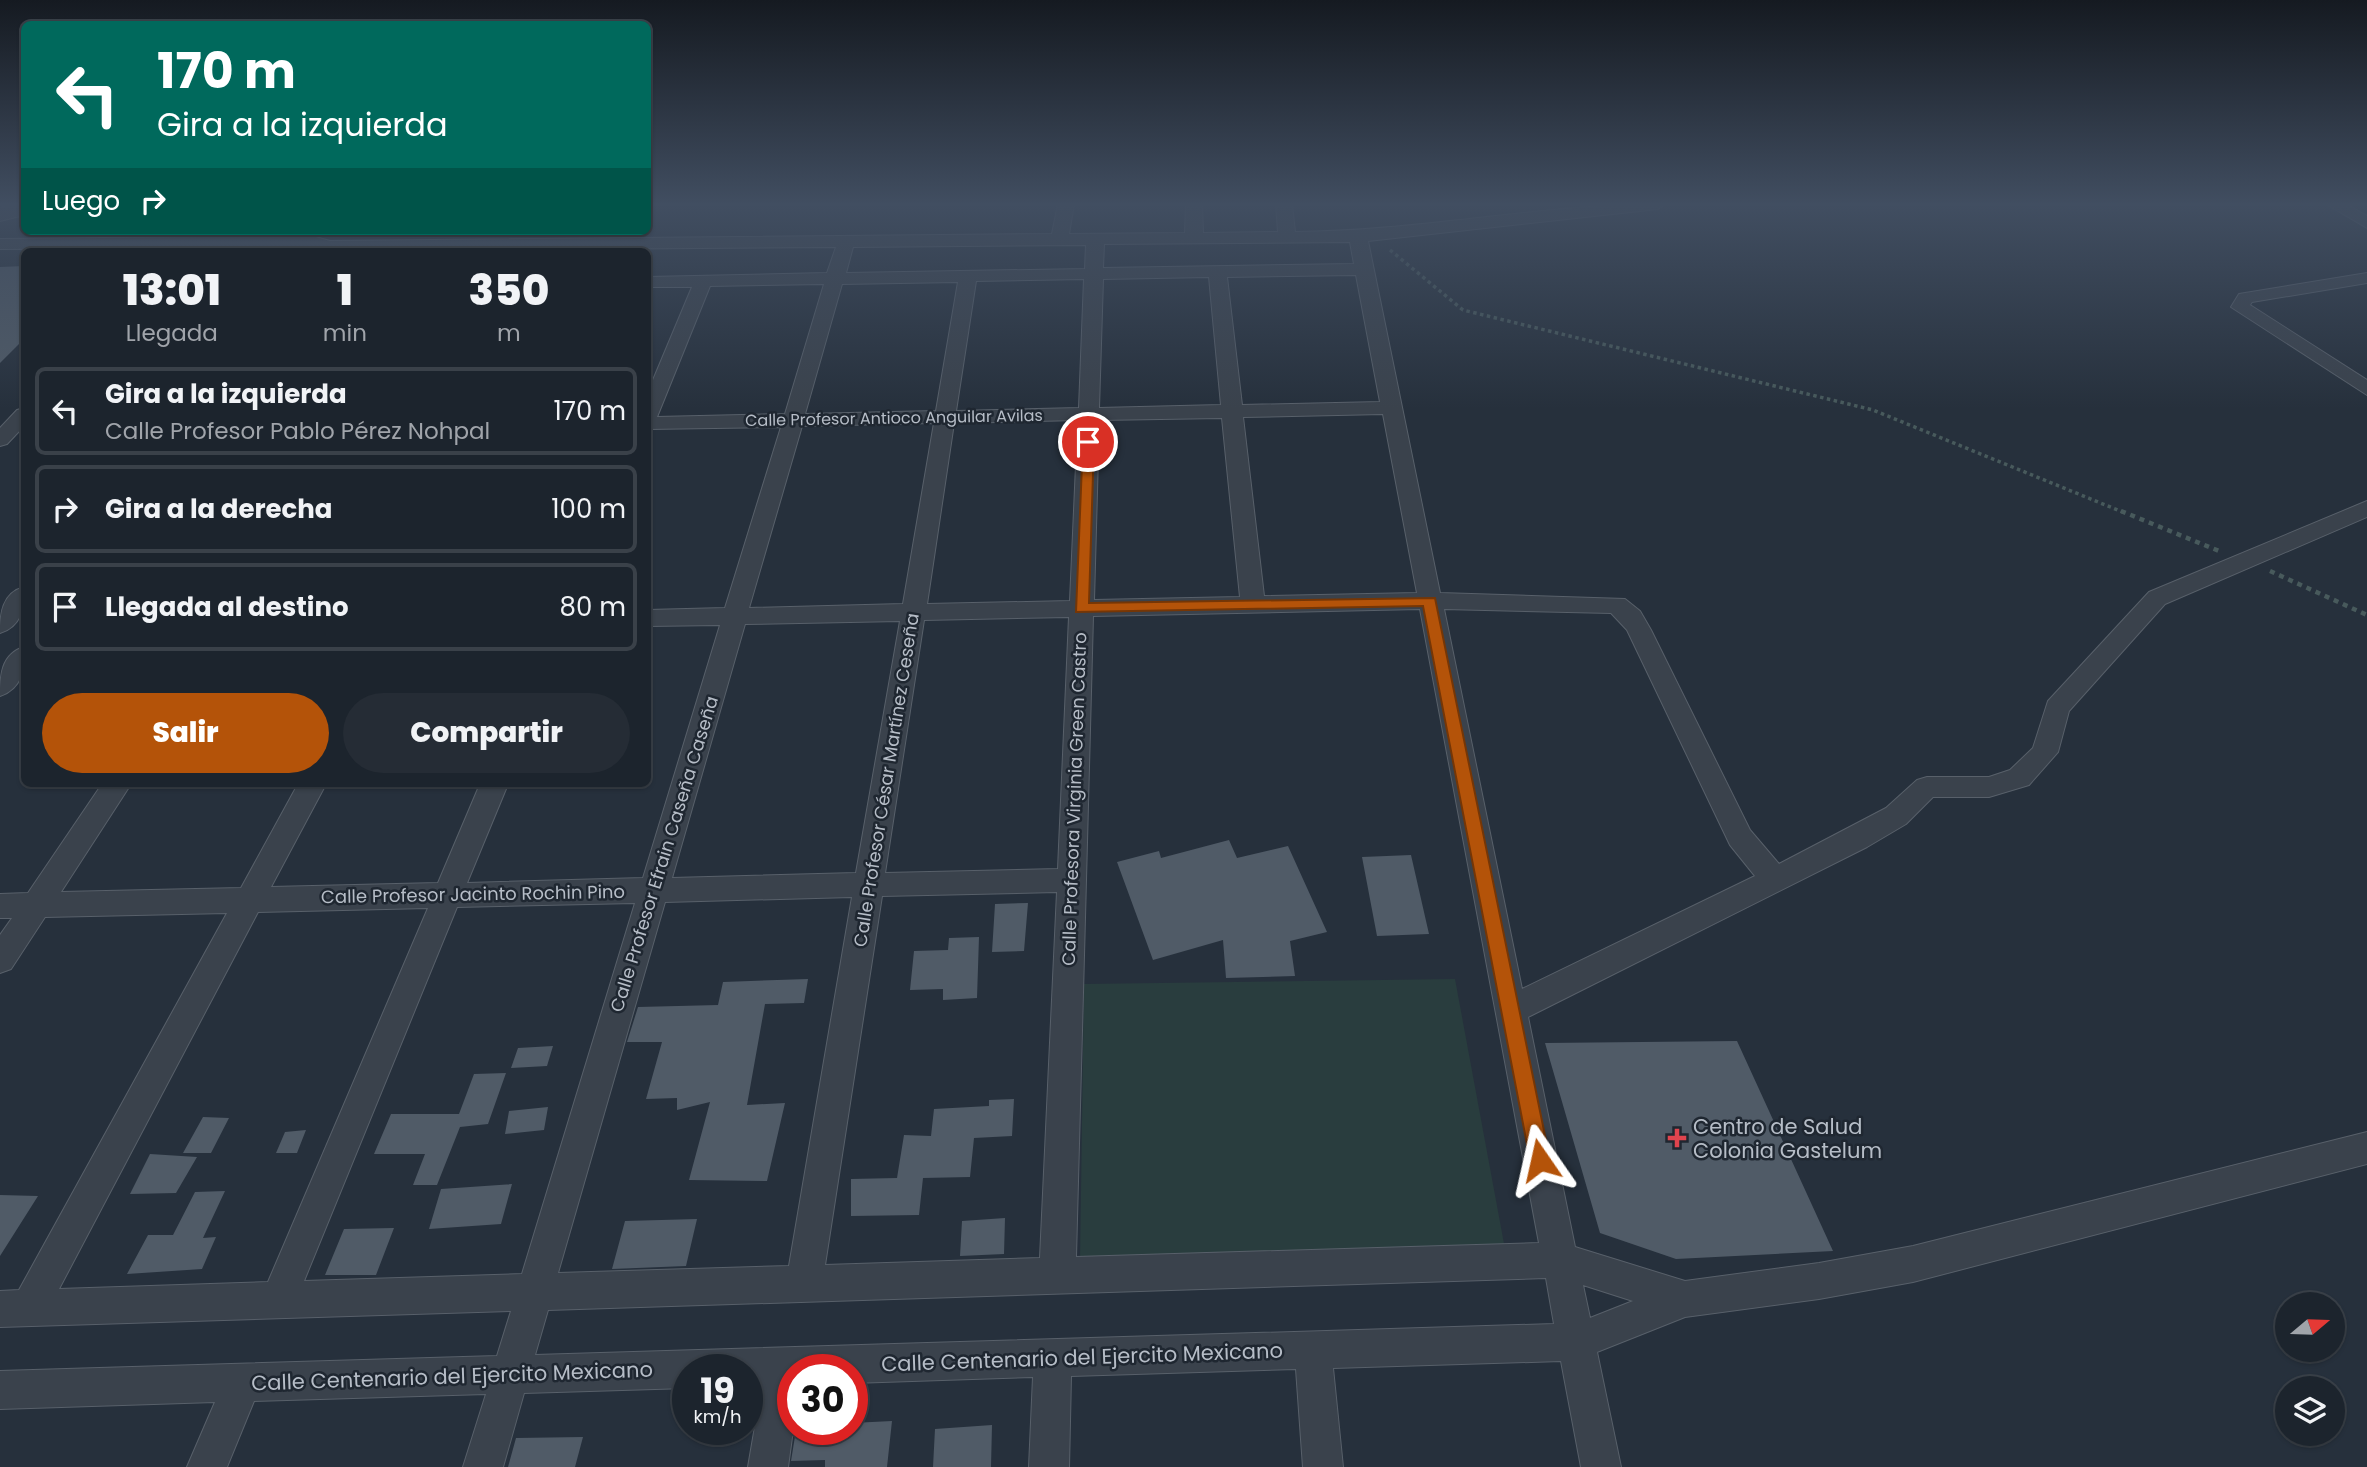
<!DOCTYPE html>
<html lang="es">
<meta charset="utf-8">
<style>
body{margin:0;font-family:Poppins,sans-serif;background:#252c35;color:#f1f3f6;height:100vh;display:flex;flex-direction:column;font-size:26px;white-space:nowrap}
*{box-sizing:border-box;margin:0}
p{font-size:23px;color:#a0a4aa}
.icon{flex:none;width:38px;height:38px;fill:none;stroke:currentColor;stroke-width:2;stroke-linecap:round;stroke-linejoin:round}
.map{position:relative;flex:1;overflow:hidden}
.sheet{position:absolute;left:21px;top:248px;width:630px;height:539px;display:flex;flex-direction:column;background:#1c242d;border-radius:10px;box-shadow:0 2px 5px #0004,0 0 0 2px #3a4149}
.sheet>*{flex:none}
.hud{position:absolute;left:21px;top:21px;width:630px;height:214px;border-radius:10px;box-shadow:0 2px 5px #0004,0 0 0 2px #3a4149;background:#00695c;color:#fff;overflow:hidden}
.needle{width:46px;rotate:71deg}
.buttons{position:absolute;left:2275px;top:1292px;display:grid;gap:14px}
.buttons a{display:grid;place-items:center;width:70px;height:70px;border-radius:50%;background:#1c242d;box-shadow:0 2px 5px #0004,0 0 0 2px #3a4149;font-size:35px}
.speed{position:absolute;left:672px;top:1354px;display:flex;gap:14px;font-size:35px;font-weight:700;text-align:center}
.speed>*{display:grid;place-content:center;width:91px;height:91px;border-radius:50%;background:#1c242d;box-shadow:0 2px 5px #0004,0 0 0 2px #3a4149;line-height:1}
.speed small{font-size:18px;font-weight:400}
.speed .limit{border:10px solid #d22;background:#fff;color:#111}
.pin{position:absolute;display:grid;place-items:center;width:60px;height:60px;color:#fff;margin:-30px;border:4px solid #fff;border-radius:50%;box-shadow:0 2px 7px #0007}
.me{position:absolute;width:77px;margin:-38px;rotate:349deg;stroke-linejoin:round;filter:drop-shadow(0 0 5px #0008)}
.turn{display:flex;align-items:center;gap:24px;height:147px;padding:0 21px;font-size:32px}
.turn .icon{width:91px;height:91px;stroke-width:2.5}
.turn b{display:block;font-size:49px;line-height:60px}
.then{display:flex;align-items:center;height:66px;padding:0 21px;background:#0003;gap:14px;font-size:26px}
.eta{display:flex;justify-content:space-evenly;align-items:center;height:119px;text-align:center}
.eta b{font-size:42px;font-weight:800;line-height:49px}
.button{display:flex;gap:14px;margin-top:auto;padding:14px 21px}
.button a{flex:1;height:80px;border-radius:42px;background:#b45309;color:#fff;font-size:28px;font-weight:800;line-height:80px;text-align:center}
.button a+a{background:#252c35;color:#f1f3f6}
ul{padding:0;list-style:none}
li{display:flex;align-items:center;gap:21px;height:88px;margin:0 14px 10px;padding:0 7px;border:4px solid #3a4149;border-radius:10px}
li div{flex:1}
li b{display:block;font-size:26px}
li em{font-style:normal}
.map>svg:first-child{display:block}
</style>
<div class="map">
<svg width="2367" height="1467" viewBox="0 0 2367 1467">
<rect width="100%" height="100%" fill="#26303c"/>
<path fill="#293d3e" d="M1455,979L1505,1249L1080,1262L1084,984Z"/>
<path fill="#505b67" d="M24,266V339L0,363V267Z
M1229,840L1237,858L1288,846L1327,932L1290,941L1295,976L1226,978L1223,940L1153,960L1117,862L1159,851L1161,858Z
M1411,855L1429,934L1377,936L1362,857Z
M1028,903L1024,951L992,952L995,904Z
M979,937L977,998L943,1000V989L910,990L914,951L948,950L949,938Z
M808,979L804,1003L765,1004L747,1105L785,1103L767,1181L689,1180L710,1102L677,1110V1098L646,1099L662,1042H627L638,1007L718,1005L723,982Z
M1737,1041L1833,1251L1676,1259L1600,1233L1545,1043Z
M553,1046L547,1066L511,1068L518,1048Z
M506,1073L488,1124L460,1127L437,1185H413L425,1154H374L391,1114H459L474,1074Z
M1014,1099L1012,1136L974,1138L970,1177L923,1178L919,1215L851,1216V1179L897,1178L904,1135L931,1136L934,1109L989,1106V1100Z
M548,1107L544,1130L505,1134L509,1111Z
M203,1117L229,1118L211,1153H183Z
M306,1130L297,1153H276L285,1132Z
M150,1154L197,1157L176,1193L130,1194Z
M512,1184L501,1224L429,1229L441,1189Z
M225,1191L203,1238L216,1237L202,1269L127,1274L148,1235H173L195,1192Z
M0,1195L38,1196L0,1256Z
M1005,1218L1004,1254L960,1256L962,1221Z
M697,1219L686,1266L612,1269L625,1221Z
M394,1228L376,1275H325L344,1229Z
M892,1421L887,1467H825V1460L791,1461L796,1430H852V1423Z
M992,1425L991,1467H933L935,1429Z
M583,1437L575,1467H508L516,1438Z"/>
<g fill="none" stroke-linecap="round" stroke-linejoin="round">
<defs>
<path id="minor" d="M1058,204H1074L1069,234L1185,233L1186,204H1202L1203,233L1278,232L1276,204H1292L1295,232C1420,231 1542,204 1666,204L1658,209L1368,241L1440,593L1625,599L1640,611L1651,630L1750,830L1779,864L1886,808L1917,780L1927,777H1989L2010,770L2033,748L2048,701L2149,592L2367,501V517L2165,604L2069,711L2058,752L2029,785L1989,797H1933L1906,824L1867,847L1528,1017L1575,1247L1685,1281L1819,1263L1913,1246L2367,1132V1164L1913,1282L1819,1299L1685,1317L1597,1352L1621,1467H1581L1561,1361L1333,1368L1343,1467H1303L1296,1369L1071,1376L1069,1467H1029L1033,1377L852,1383V1370H793V1430L788,1467H748L762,1386H747V1370H688V1388L524,1393L503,1467H463L486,1394L254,1401L227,1467H187L215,1402L0,1409V1371L497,1356L511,1311L0,1327V1291L19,1290L227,913L45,917L11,969L0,973V935L12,918H0V894L28,893L102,784H131L61,892L241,888L298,784H326L271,887L438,883L480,784H508L467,883L643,878L720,625L648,626V610L725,608L781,427L648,429V392L692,287H648V277L827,273L836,247L162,252L167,248L0,249V239L312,236L330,241L1052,234ZM1350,242L1354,264L1103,268L1104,244ZM1086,245L1085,269L846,273L853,247ZM1356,275L1380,402L1242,405L1227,277ZM1209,277L1221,405L1099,408L1103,279ZM1084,279L1079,408L956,411L976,281ZM958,282L936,411L805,414L842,284ZM824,284L785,414L657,417L710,286ZM1383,414L1417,593L1264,596L1243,417ZM1222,418L1240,597L1094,600L1099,420ZM1078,420L1070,601L927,604L954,423ZM934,423L903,604L749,608L802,426ZM1420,609L1539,1243L1076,1257L1093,616ZM1444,609L1611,613L1627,630L1730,845L1755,876L1522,989ZM1069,617L1058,869L885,873L924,620ZM900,621L856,873L672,878L745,624ZM1057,892L1040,1258L825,1265L882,896ZM852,897L789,1266L558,1273L665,902ZM635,903L522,1274L304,1281L457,907ZM428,908L268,1282L59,1289L258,912ZM1546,1278L1554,1324L535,1355L548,1310ZM1583,1285L1633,1301L1590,1318Z
M2326,204H2346L2367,216V228Z
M2367,273V283L2252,302L2250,305L2367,380V395L2231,307L2239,294Z
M24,408V426L7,444L0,446V428L17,410Z
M24,587C26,606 21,627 0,633C0,614 2,593 24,587Z
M24,647C26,667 22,689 0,696C0,676 1,654 24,647Z"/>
<path id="tertiary" d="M15,204H24V215L0,221V208Z"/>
</defs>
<use href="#minor" stroke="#58606a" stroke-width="2"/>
<use href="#tertiary" stroke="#58606a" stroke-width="2"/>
<path stroke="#485a5c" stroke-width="3.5" stroke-dasharray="3.5 3.5" stroke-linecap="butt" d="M1390,250L1463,310L1873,410L2125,513"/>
<path stroke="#485a5c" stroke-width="4.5" stroke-dasharray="5 5" stroke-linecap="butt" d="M2121,511L2219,551
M2270,571L2367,615"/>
<use href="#minor" fill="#3a424c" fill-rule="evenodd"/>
<use href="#tertiary" fill="#3a424c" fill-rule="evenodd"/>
</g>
<linearGradient id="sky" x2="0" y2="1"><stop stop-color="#151a21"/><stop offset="0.5" stop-color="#414e61"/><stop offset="1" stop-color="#414e61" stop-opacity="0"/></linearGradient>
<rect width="2367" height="409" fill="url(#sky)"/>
<path fill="#b45309" stroke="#753606" stroke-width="2" d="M1083,439L1094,442L1089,603L1435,598L1550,1160L1547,1167L1540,1170L1533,1167L1530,1160L1423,606L1076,612Z"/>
<path fill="#e0444e" stroke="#1f2731" stroke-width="2.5" d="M1673.5 1127.5h7v7h7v7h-7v7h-7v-7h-7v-7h7z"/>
<g text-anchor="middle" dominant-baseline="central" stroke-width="5" stroke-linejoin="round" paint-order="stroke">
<g font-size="16" fill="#b6bdc7" stroke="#1f2731">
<text transform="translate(894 418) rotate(-1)">Calle Profesor Antioco Anguilar Avilas</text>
</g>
<g font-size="18" fill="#b6bdc7" stroke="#1f2731">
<text transform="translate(886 780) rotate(-81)">Calle Profesor César Martínez Ceseña</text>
<text transform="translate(1074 799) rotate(-88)">Calle Profesora Virginia Green Castro</text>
<text transform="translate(664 854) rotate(-73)">Calle Profesor Efrain Caseña Caseña</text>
<text transform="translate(473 894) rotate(-1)">Calle Profesor Jacinto Rochin Pino</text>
</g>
<g font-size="21" fill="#b6bdc7" stroke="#1f2731" text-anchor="start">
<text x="1693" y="1126">Centro de Salud<tspan x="1693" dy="24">Colonia Gastelum</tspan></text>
</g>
<g font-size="21" fill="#b6bdc7" stroke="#1f2731">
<text transform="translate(1082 1357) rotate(-2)">Calle Centenario del Ejercito Mexicano</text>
<text transform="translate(452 1376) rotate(-2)">Calle Centenario del Ejercito Mexicano</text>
</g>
</g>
</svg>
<div class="buttons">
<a><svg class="needle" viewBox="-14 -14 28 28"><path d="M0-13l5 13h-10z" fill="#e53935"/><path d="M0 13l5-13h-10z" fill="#a0a4aa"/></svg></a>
<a><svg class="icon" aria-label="layers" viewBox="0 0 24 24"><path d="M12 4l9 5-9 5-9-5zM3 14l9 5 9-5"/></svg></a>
</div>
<div class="speed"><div>19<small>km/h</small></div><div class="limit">30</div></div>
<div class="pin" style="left:1088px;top:442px;background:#d93025"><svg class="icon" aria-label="arrive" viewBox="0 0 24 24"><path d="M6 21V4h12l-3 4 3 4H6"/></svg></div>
<svg class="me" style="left:1540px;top:1160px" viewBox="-20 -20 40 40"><path d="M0-17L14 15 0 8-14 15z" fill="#b45309" stroke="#fff" stroke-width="4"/></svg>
<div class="hud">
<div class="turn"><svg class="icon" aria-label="left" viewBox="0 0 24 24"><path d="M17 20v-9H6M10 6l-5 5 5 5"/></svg><div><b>170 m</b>Gira a la izquierda</div></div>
<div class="then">Luego<svg class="icon" aria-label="right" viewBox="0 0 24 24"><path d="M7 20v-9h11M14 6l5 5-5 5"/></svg></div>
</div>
<section class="sheet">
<div class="eta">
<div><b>13:01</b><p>Llegada</p></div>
<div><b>1</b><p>min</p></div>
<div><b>350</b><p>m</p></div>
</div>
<ul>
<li><svg class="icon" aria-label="left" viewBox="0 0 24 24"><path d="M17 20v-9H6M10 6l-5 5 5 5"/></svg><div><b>Gira a la izquierda</b><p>Calle Profesor Pablo Pérez Nohpal</p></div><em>170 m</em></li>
<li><svg class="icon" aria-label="right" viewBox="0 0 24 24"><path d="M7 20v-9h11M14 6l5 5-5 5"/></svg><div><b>Gira a la derecha</b></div><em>100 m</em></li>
<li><svg class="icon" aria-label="arrive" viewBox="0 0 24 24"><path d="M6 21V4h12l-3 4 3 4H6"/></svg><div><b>Llegada al destino</b></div><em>80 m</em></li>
</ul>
<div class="button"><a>Salir</a><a>Compartir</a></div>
</section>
</div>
